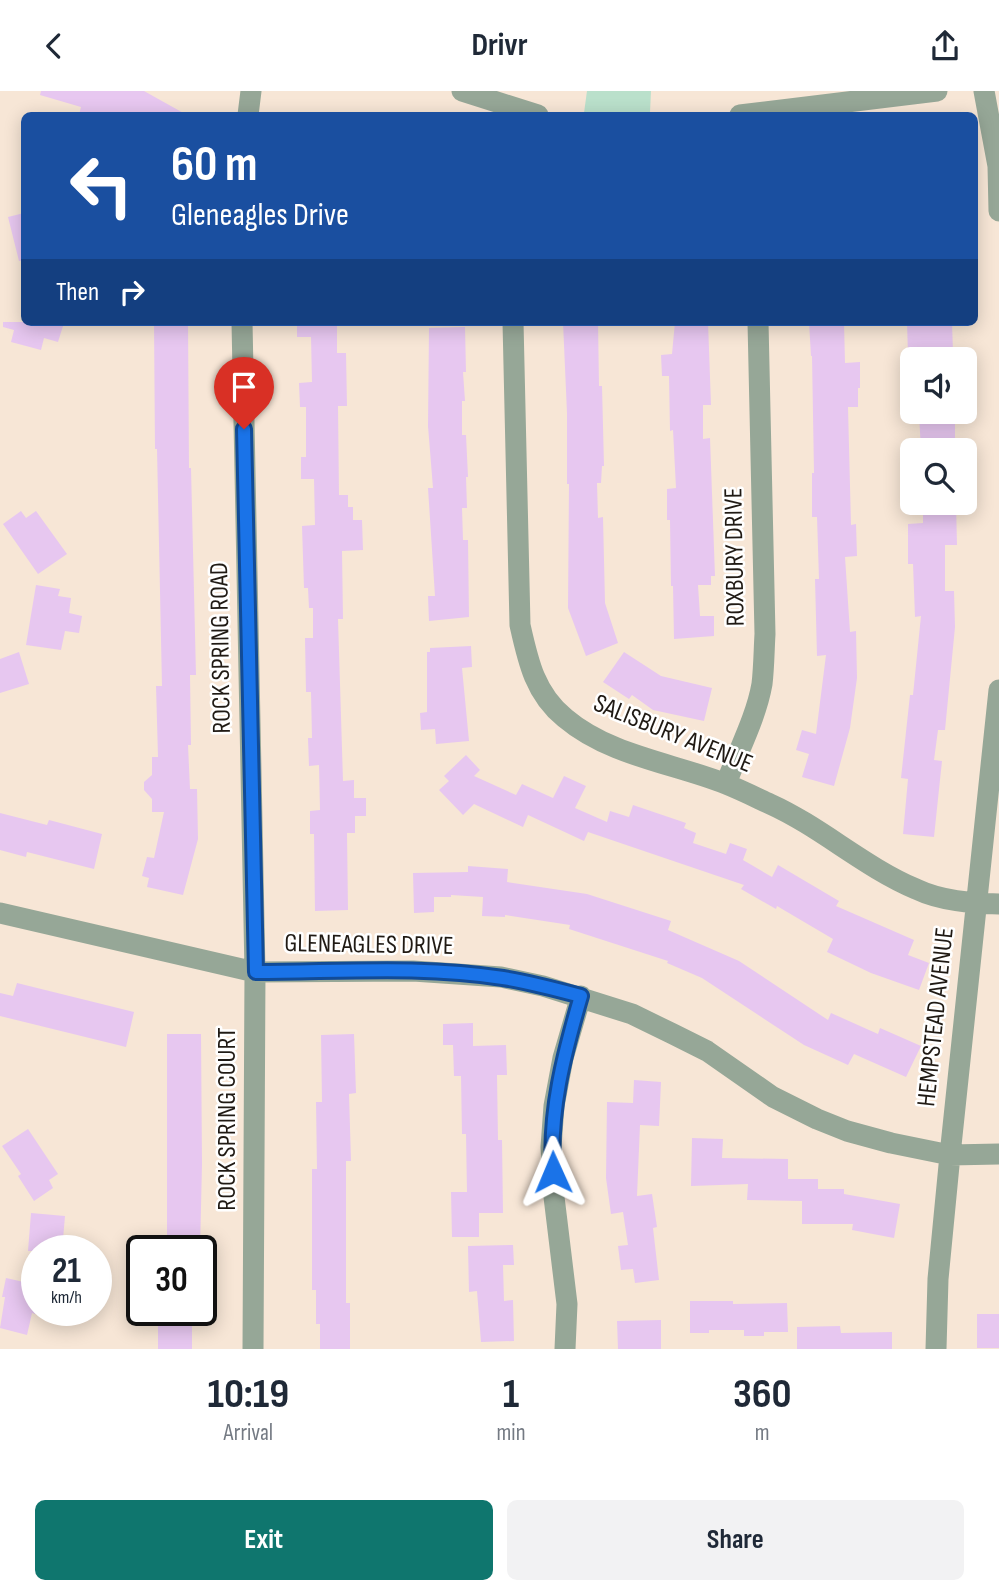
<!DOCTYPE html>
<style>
body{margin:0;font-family:"Sofia Sans Condensed",sans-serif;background:#f2f2f3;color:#1f2937;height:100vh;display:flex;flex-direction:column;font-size:26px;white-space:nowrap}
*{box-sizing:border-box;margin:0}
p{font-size:23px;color:#747a83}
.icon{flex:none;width:38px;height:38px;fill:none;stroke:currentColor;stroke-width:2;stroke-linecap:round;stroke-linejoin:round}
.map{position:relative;height:1258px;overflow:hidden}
.drawer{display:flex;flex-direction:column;background:#fff;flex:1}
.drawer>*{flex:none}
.top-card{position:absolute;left:21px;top:21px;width:957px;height:214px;border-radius:10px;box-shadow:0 4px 18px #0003;background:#1a4fa0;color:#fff;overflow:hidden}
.controls{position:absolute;left:900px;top:256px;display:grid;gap:14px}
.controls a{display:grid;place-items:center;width:77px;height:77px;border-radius:10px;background:#fff;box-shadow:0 4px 18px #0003;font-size:35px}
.speed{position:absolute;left:21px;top:1144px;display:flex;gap:14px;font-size:35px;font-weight:700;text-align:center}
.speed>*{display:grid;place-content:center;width:91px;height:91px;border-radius:50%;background:#fff;box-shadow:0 4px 18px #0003;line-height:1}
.speed small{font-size:18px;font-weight:400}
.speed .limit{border:4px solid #111;border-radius:10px;background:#fff;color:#111}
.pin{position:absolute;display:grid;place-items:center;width:60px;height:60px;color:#fff;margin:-72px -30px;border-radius:50% 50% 50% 0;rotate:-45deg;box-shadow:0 0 7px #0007}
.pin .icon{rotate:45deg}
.me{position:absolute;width:77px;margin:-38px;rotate:359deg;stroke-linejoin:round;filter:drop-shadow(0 0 5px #0008)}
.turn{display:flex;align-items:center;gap:24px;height:147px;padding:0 35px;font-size:32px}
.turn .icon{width:91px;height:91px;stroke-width:2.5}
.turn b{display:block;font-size:49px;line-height:60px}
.then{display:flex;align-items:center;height:66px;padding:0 35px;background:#0003;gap:14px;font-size:26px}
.eta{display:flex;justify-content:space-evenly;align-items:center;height:119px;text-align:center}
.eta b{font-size:42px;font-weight:700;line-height:49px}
.button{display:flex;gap:14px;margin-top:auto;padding:14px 35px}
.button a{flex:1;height:80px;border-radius:10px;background:#0f766e;color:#fff;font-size:28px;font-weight:700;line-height:80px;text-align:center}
.button a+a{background:#f2f2f3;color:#1f2937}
header{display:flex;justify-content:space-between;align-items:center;height:91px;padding:0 35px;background:#fff;font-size:32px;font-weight:700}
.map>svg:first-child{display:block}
</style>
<header><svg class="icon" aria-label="back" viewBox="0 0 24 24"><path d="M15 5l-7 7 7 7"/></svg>Drivr<svg class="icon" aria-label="share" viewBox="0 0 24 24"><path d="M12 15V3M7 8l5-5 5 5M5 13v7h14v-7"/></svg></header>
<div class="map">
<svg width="999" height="1258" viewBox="0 0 999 1258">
<rect width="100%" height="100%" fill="#f7e6d6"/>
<path fill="#bae0cb" d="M587,0H651L650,21L584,22Z"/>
<path fill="#e7c7f0" d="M41,0H144L187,24H79L81,16L40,4Z
M24,122V169L19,170L8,126Z
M3,231H48L63,235L58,251L44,247L41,259L11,251L14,239L3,236Z
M188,231L189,377H191L196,584H190L191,654H188L190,698H197L198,748L183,804L147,796L149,787L142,785L147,766L154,767L164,721H152V708L144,699V691L152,684V666H158L156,595H162L157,358H155L154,232Z
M297,231H337V262H346L347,315H338L339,404H348V416H353V429H362L363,459L342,460L343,528H338L343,690L354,689V707H366V725H355V742H347L348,819L315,820L314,743H310V720L320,719L319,674L309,675L308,647H312L311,601H306L305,547H313V517H309L308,497H304L302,435L315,434L314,388H301V366H306V316H300L299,292L312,291L311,246H297Z
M563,231H598L599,295H602L604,375H602L601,392H597L598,427L603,426L605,512L618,552L586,565L568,517L569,393H567V322Z
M675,231H708L711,314H703V348L710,347L715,485H711V494H698L700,525H714V545L674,548L673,495H671L670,429H667V398L676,397L673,339L670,340L669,285H662L661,264L672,263Z
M809,231H844L845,272L860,271V297H858V316H848L851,434L856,433L857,465L845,466L850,541L856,540L857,587L850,637L834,695L802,686L809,663L796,659L802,639L816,643L826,564L817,565L815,488H819L817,426H812V382H814L812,265H811Z
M907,231H952L953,262L908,264Z
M465,236L466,281H463L465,310H462V344H466L468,386H466L467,417H462L463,449H468L469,526L429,530L428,505H435L428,397H433L428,335L429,237Z
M955,321V359H921L919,323Z
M923,411H956L957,454H945V500H954L955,536L945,639H938L934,669L942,670L934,746L903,743L908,688L901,687L910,604H913L921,525L915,526L913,473H908V433L923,432Z
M21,420L26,427L36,420L67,463L38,483L3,433Z
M36,494L60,498L58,505L71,507L69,522L82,525L79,542L65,540L61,559L26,554Z
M471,555L472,576L462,577L469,650L436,653L435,638L421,639L420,622L427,621V561H430V557Z
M19,561L29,593L0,602V568Z
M624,561L661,585L712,597L704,630L653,619L632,604L629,608L603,591Z
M466,664L480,679L474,685L516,704L522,693L553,707L564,685L586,695L575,717L607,731L610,720L629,726L633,714L686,732L684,737L696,742L693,752L726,763L730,752L747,758L743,769L772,786L778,774L839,810L836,815L914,849L908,864L929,872L919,899L871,882L827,861L833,848L777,815L776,818L741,798L744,794L588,741L584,750L528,724L523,736L474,713L463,724L439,699L449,690L444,685Z
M0,722L47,734L49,729L102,743L94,778L27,761L26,766L0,759Z
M468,775L508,778L507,791L587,803L671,830L668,839L739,870L828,929L831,922L878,943L880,937L921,955L906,986L854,963L848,974L804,954L702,887L667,872L668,870L569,838L570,834L505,824V826L482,825L483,806L451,804V806H434V821L414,822L413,782L468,781Z
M17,892L134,921L126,956L0,925V902L13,905Z
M473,932V955L506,954L507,984H497L498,1049H502L503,1122H479V1146H452L451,1101H467L466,1043H462L461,985H454L453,954H443V933Z
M167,943H201L202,1073L200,1160H167Z
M354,943L356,1002L349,1003L351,1070H346V1212H350V1258H320V1233H316V1199H312V1078H317L316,1011H322L321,944Z
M634,989L661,991L659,1035L640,1034L637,1105L652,1103L657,1136L653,1137L659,1189L635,1192L633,1178L621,1179L618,1155L628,1154L623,1121L611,1123L606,1087L607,1011L633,1012Z
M28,1038L58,1083L49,1089L53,1097L34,1110L18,1085L21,1083L2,1055Z
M692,1047L723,1048L722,1067L788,1068V1088H818V1098H844V1103L900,1113L894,1147L852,1139L853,1133H802V1110L747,1109L748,1093L691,1095Z
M31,1122L65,1125L62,1160H28Z
M513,1154L514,1174H503L504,1210L513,1209L514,1250L481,1251L477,1200L469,1201L468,1155Z
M6,1187L37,1194V1215L35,1223L32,1222L27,1244L0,1237L5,1206H2Z
M690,1210H733V1213L787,1212L788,1241H764V1245H744V1239H709V1242H690Z
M977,1223H999V1257H977Z
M158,1227H192V1258H158Z
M661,1229V1258H618L617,1230Z
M840,1235L841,1242L892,1241V1258H797V1236Z"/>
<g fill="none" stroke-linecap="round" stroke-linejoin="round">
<path stroke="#96a797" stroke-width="21" d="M462,0L538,24
M984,0L998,75L999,120
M248,24L251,0
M740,24L937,0
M242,231L255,881L253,1258
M513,231L520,534C528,570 535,603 565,627C610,665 673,672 726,693C741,699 755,706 770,713C821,736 864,776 916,798C941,810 971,812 999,813
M726,693C738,660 756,627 762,593C764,576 764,559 765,543L758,231
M0,822L255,881L413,880L501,886L543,895L632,923L673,943L707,960L773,1006L817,1028L847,1040L891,1052L950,1064L999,1063
M565,1258L567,1213L554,1106L551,1056L554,1015L563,967L581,905
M936,1258L938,1188L950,1064L999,599"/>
</g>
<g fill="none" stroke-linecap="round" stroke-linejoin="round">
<defs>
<path id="route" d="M244,338L256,881C337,881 422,874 503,887C529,891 555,898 581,905C564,963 549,1020 553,1081"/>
</defs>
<use href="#route" stroke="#114b97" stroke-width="18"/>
<use href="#route" stroke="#1a73e8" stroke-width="12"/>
</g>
<g text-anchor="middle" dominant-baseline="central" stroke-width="5" stroke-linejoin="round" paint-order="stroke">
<g font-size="26" fill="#201a14" stroke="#fff">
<text transform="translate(735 466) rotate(-91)">ROXBURY DRIVE</text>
<text transform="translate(221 557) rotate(-91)">ROCK SPRING ROAD</text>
<text transform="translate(673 643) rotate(22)">SALISBURY AVENUE</text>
<text transform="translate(369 854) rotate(1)">GLENEAGLES DRIVE</text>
<text transform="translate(936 926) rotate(-84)">HEMPSTEAD AVENUE</text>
<text transform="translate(227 1028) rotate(-90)">ROCK SPRING COURT</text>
</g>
</g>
</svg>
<div class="controls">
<a><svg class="icon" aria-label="sound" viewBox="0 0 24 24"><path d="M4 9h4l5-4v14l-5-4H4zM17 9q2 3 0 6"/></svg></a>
<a><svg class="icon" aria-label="search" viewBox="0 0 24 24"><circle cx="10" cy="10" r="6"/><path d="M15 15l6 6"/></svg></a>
</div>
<div class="speed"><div>21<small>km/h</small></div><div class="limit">30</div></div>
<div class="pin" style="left:244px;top:338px;background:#d93025"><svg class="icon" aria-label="arrive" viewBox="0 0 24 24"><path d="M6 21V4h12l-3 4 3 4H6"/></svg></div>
<svg class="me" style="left:553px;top:1081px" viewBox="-20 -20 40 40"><path d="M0-17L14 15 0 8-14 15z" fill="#1a73e8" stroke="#fff" stroke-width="4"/></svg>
<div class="top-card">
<div class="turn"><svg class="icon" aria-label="left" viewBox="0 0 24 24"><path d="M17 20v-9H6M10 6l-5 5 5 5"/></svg><div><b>60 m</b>Gleneagles Drive</div></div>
<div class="then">Then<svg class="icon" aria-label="right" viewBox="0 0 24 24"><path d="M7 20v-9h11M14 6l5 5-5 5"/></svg></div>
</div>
</div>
<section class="drawer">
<div class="eta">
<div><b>10:19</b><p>Arrival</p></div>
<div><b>1</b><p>min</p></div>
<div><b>360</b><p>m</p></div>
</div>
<div class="button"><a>Exit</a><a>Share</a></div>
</section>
